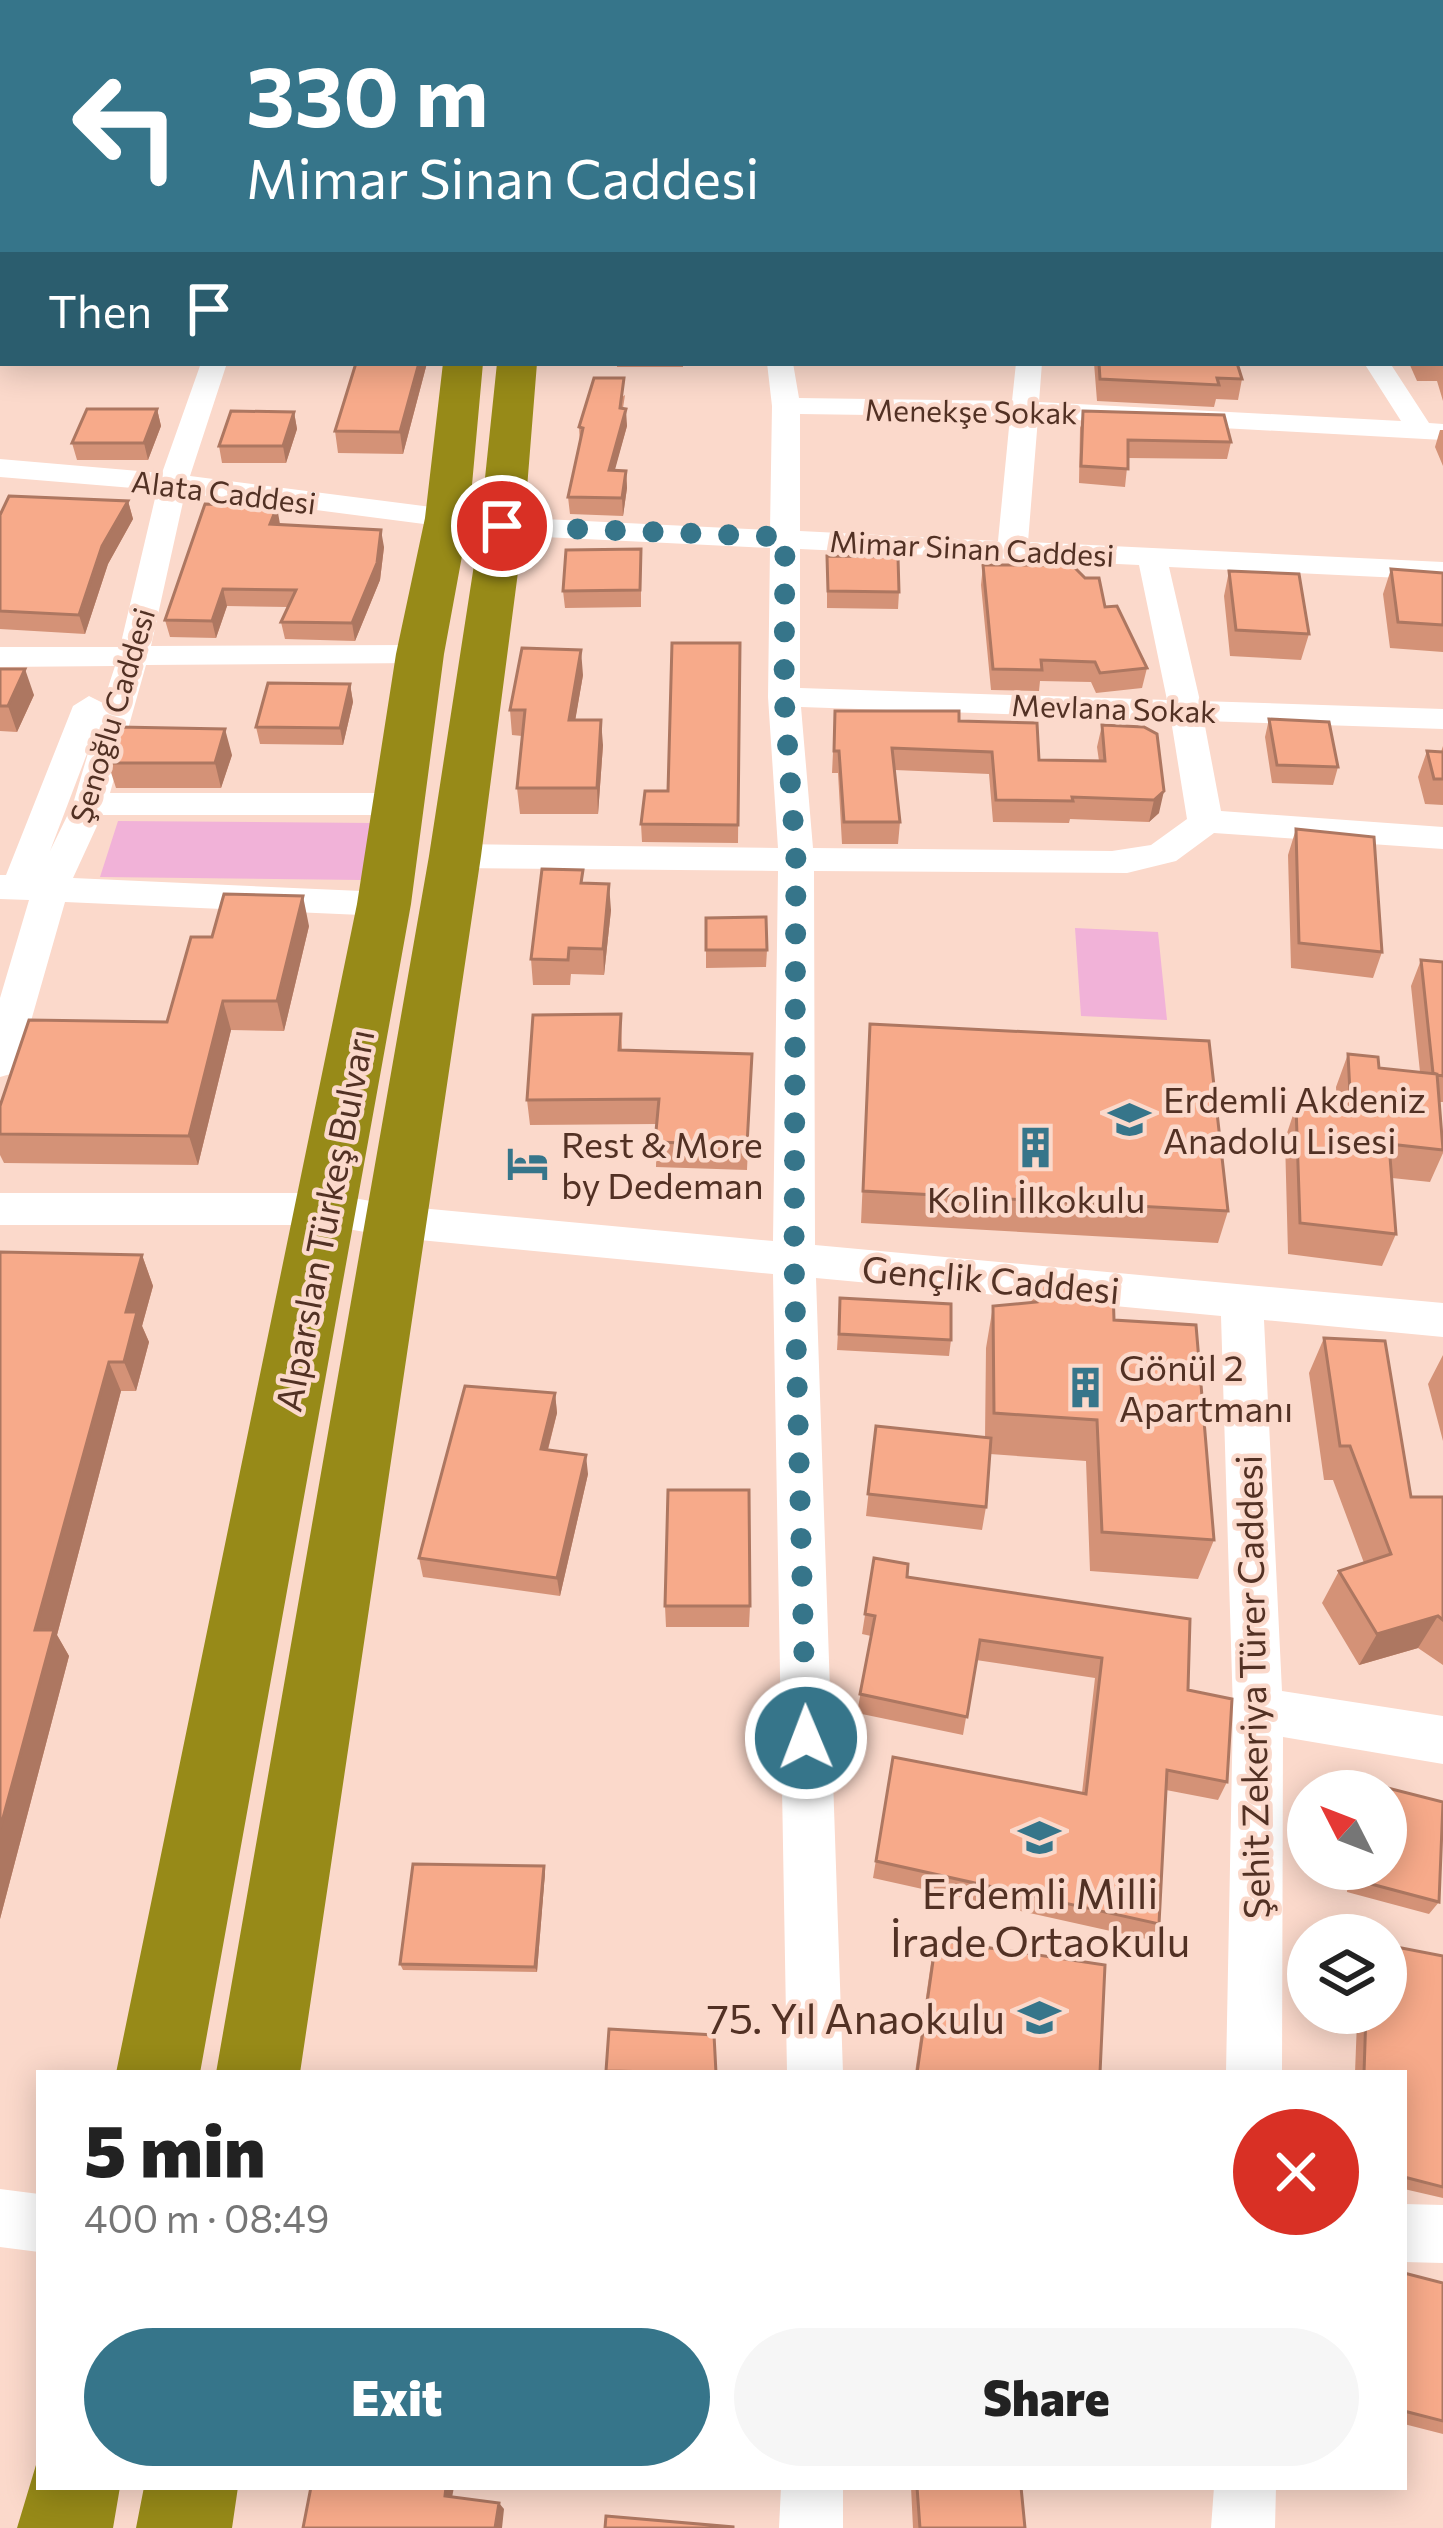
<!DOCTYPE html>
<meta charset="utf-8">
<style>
body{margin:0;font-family:Commissioner,sans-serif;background:#f6f6f6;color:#222;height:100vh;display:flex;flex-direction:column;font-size:45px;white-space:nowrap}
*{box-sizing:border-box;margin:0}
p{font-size:39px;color:#767676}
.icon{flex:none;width:66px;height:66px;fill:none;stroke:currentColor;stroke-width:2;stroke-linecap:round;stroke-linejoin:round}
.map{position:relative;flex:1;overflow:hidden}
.panel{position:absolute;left:36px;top:2070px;width:1371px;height:420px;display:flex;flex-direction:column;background:#fff;border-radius:0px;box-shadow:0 6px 30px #0003}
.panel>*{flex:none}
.hud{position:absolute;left:0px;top:0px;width:1443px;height:366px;box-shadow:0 6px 30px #0003;background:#36758a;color:#fff;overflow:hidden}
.needle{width:78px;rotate:312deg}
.tools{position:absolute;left:1287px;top:1770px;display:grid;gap:24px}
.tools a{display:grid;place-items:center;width:120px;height:120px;border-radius:50%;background:#fff;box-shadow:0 6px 30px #0003;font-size:60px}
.pin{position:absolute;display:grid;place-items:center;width:102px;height:102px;color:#fff;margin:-51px;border:6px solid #fff;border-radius:50%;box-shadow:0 3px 12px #0007}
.me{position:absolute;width:132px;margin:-66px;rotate:359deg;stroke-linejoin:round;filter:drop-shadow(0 0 9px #0008)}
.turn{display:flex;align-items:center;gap:42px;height:252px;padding:0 48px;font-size:54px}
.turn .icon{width:156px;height:156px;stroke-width:2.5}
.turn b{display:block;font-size:84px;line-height:102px}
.then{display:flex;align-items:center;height:114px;padding:0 48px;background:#0003;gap:24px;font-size:45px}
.round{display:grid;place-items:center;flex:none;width:126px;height:126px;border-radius:63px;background:#f6f6f6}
.headline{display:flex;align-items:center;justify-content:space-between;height:204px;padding:0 48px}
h1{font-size:72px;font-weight:800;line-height:90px}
.button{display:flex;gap:24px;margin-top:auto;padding:24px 48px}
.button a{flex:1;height:138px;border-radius:72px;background:#36758a;color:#fff;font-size:48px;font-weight:800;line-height:138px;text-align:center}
.button a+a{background:#f6f6f6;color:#222}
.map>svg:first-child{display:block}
</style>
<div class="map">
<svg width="1443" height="2528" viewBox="0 0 1443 2528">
<rect width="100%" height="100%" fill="#fbd9cb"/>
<path fill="#f1b2d8" d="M118,821L373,823L362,880L100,877Z
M1075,928L1158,932L1167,1020L1081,1016Z"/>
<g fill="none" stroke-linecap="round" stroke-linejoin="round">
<path fill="#fff" fill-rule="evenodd" d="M464,0H535L462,3Z
M745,0H765V3H745Z
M1007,0H1027L1029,3H1009Z
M1210,0H1354L1208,3Z
M0,78H3V92H0Z
M3,168V183L0,184V169Z
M3,317V334L0,335V318Z
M201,363H227L190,476L447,509L462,518L447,527L185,493L151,646L420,645L436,654L420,663L146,665L110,793H398L415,804L398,815H102L73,878L384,892L402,904L384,916L65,902L19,1063L14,1073L0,1077V998L29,900L0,899V875H6L73,706L89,696L103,703L115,666L0,667V647H120L157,490L0,477V459L162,473ZM91,743L73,804L50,851Z
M767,363H793L799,398L1012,401L1016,363H1042L1039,402L1401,421L1364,363H1390L1429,423L1443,424V440L1038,418L1028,542L1443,562V580L1169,567L1200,701L1443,709V729L1204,721L1221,811L1443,827V849L1214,833L1176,861L1127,873L814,871L815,1245L1443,1303V1337L1264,1320L1282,1691L1443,1716V1764L1283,1737L1282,2073H1226L1233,1710L1221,1316L816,1278L843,2073H787L773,1274L399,1238L325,1225H0V1193H325L399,1206L773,1241L778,871L455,868L437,856L455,844L778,848L768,697L770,548L502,535L487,526L502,517L770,530L772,406ZM800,414L1010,417L998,541L800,531ZM800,549L1139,565L1167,700L800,688ZM801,707L1171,720L1187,819L1151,845L1112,851L813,848Z
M0,2189L39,2194V2252L0,2247Z
M1404,2204L1443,2205V2263L1404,2262Z
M781,2487H843V2528H779Z
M1214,2487H1276L1275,2528H1211Z"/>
<path fill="#978a18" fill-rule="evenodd" d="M443,363H483L469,518L444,654L411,904L200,2073H116L357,904L396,654L425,518Z
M497,363H537L524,526L481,856L300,2073H216L429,856L480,526Z
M39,2455V2487H120L113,2528H17Z
M144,2487H238L232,2528H136Z"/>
</g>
<path fill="#d49277" d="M0,0H101L100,3H3V71H0Z
M609,0H733V3H609Z
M890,0H989L966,3H891Z
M3,181V287H0V183Z
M1440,289L1443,326V401L1437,381H1417L1409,363H1440Z
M427,363L403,454L338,453L335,431Z
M617,363H683V367H617Z
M1094,363H1237L1242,379L1238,400L1216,399L1214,407L1097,401Z
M625,395L623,408L627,426L614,471H626L627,488L623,516L570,514L568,497L580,444L579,427Z
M157,409L161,426L148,460H77L72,443Z
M1083,411L1231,442L1227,459L1128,458L1125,487L1079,483L1080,428Z
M294,412L297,429L286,463H222L219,446Z
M1440,430H1443V466L1435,447Z
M128,501L133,519L108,564L85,634L0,629V515Z
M280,524L384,547L380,580L355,641L285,639L281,622L288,607L227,606L216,638L170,637L165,620Z
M641,549V607L565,608L563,591Z
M827,556L899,592L898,609L827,608Z
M983,565L1105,607L1147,668L1142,688L1096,693L1091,682L1040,681L1039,691L991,690L981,585Z
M1391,569L1443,573V652L1390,648L1383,594Z
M1229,571L1309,634L1301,660L1230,656L1224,596Z
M740,643L738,843L642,842L641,824L668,791Z
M0,669L34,695L17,732L0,731Z
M583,675L575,720L603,745L598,814H520L517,788L522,736L512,735L510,710Z
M350,684L353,702L343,745L260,744L256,727Z
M835,711L959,721L1039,760L1099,761L1097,747L1102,725L1144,727L1159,813L1149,822L1070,819L1069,823L993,822L989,774L895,770L900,822L898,844H842L838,773H832Z
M1269,719L1338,767L1333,785L1272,783L1265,737Z
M1443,746V805L1425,804L1418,777L1427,751L1441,752Z
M232,755L221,788H116L108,763Z
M1296,829L1382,952L1373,978L1291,968L1288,855Z
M584,884L611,910L604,975L571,974L570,985H533L531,959Z
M706,918L767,950L766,967L706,968Z
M309,926L284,1031L231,1030L198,1165L4,1163L0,1155V1106L167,1022L212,937Z
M1421,960L1443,962V1102H1440L1443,1153L1430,1182L1392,1178L1396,1234L1382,1266L1288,1254L1285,1139L1296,1106L1337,1110L1336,1087L1348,1054L1379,1068L1420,1072L1411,986Z
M621,1014L622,1050L752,1054L747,1170L656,1167L657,1124L530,1125L527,1100Z
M870,1024L1228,1211L1218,1243L861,1223Z
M0,1252L142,1255L153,1286L142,1326L149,1342L136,1391H121L57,1635L69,1656L0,1919Z
M1035,1283L1114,1320L1214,1540L1198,1579L1090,1571L1086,1461L990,1454L986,1507L982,1530L866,1516L876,1426L985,1438L986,1348L993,1306L1031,1303Z
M840,1298L951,1340L949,1356L837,1350Z
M1324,1338L1411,1497H1443V1665L1418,1648L1359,1665L1322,1603L1339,1571L1364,1563L1333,1480H1324L1309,1373Z
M1443,1355V1441L1428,1384Z
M555,1393L557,1413L548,1450L588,1474L560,1596L423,1577L419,1558Z
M874,1558L907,1577L1188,1690L1227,1782L1218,1800L1166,1790L1159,1924L1151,1940L873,1878L893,1757L1082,1793L1095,1678L976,1660L963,1735L857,1713L871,1636L862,1634Z
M665,1606H750L749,1627H666Z
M1364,1782L1443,1802L1439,1902L1429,1914L1347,1892L1349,1869H1386V1791H1358Z
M545,1873L537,1972L403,1970L400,1964Z
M936,1940L1100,2073H915L932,1956Z
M1443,1956V2198L1404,2189V2073H1355L1357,2021L1352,2020V2013H1386Z
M1404,2273L1443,2283V2434L1404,2424Z
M911,2487H1021L1025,2528H913Z"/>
<path fill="#ad7761" d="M419,363H427L403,454L400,432Z
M157,409L161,426L148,460L144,443Z
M626,409L627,426L610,488L609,470Z
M294,412L297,429L286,463L283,446Z
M626,471L627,488L623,516L622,498Z
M128,501L133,519L108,564L85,634L79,615L102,546Z
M277,507L280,524H270Z
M381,530L384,547L380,580L355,641L352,623Z
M223,589L227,606L216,638L212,621Z
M581,650L583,675L571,745L569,720Z
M25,669L34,695L17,732L8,706Z
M350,684L353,702L343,745L340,728Z
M601,720L603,745L598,814L597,788Z
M225,729L232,755L221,788L215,763Z
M1164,791L1159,813L1149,822L1154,800Z
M609,884L611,910L604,975L603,949Z
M303,896L309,926L284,1031L277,1001Z
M223,1001L231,1030L198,1165L189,1136Z
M142,1255L153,1286L142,1326L149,1342L136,1391L124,1362L126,1312Z
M109,1362L121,1391L57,1635L69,1656L0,1919V1829L35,1630Z
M555,1393L557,1413L543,1468L541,1449Z
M586,1455L588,1474L560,1596L557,1578Z
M1438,1616L1418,1648L1359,1665L1377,1634Z
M544,1866L545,1873L537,1972L535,1967Z
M446,2487H454L451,2503L445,2496Z
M499,2503L504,2509L502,2528H495Z"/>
<path fill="#f7aa8a" stroke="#ad7761" stroke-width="3" d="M0,0H58L56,3H3V51H0V19L2,18Z
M699,0H733V3H699Z
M784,0H822V3H785Z
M896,0H965L966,3H897Z
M1052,0H1183L1184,3H1054Z
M3,181V268H0V183Z
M1440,289H1443V306L1441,307L1443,362H1440Z
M356,363H419L400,432L335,431Z
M1099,363H1237L1242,379L1217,378L1219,385L1100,379Z
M594,378H624L620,408L626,409L609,470L626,471L622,498L568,497L583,428L579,427Z
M87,409H157L144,443H72Z
M231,411L294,412L283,446H219Z
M1083,411L1224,415L1231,442L1128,440V469L1081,466Z
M9,496L128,501L102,546L79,615L0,611V515Z
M205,504L277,507L270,524L381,530L377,563L352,623L281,622L296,590L223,589L212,621L165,620Z
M641,549L640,590L563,591L566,550Z
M827,556L898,557L899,592L828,591Z
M983,565H1072L1085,578H1099L1105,607L1117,606L1147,668L1100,673L1095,662L1041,660L1042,670L993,669Z
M1391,569L1443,573V625L1398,622Z
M1229,571L1299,574L1309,634L1236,630Z
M672,643H740L738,825L641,824L645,791H668Z
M522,648L581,650L569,720H601L597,788H517L525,710H510Z
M0,669H25L8,706H0Z
M268,683L350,684L340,728L256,727Z
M835,711H959V721L1037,723L1039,760L1105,761L1102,725L1144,727L1157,734L1164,791L1154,800L1072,797L1073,801L996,800L992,752L892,748L900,822H844L839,751H834Z
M1269,719L1329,722L1338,767L1277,765Z
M118,727L225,729L215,763H108Z
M1427,751L1443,752V779H1434Z
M1296,829L1374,837L1382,952L1299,943Z
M542,869L583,870L581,883L609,884L603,949L569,948L568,960L531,959Z
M224,894L303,896L277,1001H223L189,1136L0,1134V1106L29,1020L167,1022L191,937H212Z
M766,917L767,950H706V918Z
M1421,960L1443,962V1076L1433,1073Z
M621,1014L619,1050L752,1054L747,1145L655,1142L659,1099L527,1100L533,1015Z
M870,1024L1209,1041L1228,1211L863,1191Z
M1348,1054L1378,1057L1379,1068L1437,1074L1443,1150L1389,1144L1396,1234L1300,1223L1296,1106L1351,1112Z
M0,1252L142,1255L126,1312H137L124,1362H109L35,1630H54L0,1829Z
M1035,1283L1113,1288L1114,1320L1196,1325L1214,1540L1102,1532L1097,1420L994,1413L993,1306L1037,1302Z
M840,1298L951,1304V1340L839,1334Z
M1324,1338L1385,1341L1411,1497H1443V1620L1438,1616L1377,1634L1339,1571L1391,1554L1350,1446H1340Z
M465,1386L555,1393L541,1449L586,1455L557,1578L419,1558Z
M876,1426L991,1438L986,1507L868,1494Z
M668,1490H749L750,1606H665Z
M874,1558L908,1564L907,1577L1190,1619L1188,1690L1232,1699L1227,1782L1167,1770L1159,1924L876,1861L893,1757L1086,1794L1102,1658L980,1640L967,1717L860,1694L875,1616L865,1614Z
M1364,1782L1443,1802L1439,1902L1356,1880V1869H1386V1791H1363Z
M413,1864L544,1866L535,1967L400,1964Z
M936,1940L1105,1965L1100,2073H917Z
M1386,1945L1443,1956V2187L1404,2177V2073H1364L1366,2013H1386Z
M609,2029L714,2035L716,2073L606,2071Z
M1404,2273L1443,2283V2421L1404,2411Z
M311,2487H446L445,2496L499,2503L495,2528H303Z
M917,2487H1021L1025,2528H920Z
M606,2516L733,2527V2528H605Z"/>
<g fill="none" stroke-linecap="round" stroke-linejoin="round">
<path stroke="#36758a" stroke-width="21" stroke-dasharray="0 37.8" d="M502,526L785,537L784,697L796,860L794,1259L806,1738"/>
</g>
<defs>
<symbol id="school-bare" viewBox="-9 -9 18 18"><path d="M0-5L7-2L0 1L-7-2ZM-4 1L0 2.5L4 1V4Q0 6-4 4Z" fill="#36758a" stroke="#fbd9cb" stroke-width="2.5" paint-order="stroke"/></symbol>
<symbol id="building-bare" viewBox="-9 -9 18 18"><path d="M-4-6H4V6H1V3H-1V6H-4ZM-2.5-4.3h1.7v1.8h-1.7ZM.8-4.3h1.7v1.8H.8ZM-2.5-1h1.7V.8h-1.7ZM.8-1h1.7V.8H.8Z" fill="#36758a" stroke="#fbd9cb" stroke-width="2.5" paint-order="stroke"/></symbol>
<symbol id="hotel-bare" viewBox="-9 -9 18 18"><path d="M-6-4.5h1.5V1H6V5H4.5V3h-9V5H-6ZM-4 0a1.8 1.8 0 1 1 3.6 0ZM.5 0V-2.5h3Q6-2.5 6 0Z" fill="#36758a" stroke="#fbd9cb" stroke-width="2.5" paint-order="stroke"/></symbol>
</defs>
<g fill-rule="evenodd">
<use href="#school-bare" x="1100" y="1090" width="59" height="59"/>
<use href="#building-bare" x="1006" y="1118" width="59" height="59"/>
<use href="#hotel-bare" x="498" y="1134" width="59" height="59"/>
<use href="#building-bare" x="1056" y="1358" width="59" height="59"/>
<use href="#school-bare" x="1010" y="1808" width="59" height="59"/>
<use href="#school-bare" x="1010" y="1988" width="59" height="59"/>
</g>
<g text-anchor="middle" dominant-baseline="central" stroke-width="9" stroke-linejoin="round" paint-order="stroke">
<g font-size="30" fill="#523124" stroke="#fbd9cb">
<text transform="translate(971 410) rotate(1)">Menekşe Sokak</text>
<text transform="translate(224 491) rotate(7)">Alata Caddesi</text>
<text transform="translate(972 547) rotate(3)">Mimar Sinan Caddesi</text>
<text transform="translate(1114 707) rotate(2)">Mevlana Sokak</text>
<text transform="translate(111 715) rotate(-73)">Şenoğlu Caddesi</text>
</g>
<g font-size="36" fill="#523124" stroke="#fbd9cb" text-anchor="start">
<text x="1163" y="1098">Erdemli Akdeniz<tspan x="1163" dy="41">Anadolu Lisesi</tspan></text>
<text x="561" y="1143">Rest &amp; More<tspan x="561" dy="41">by Dedeman</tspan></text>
<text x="1036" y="1198" text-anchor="middle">Kolin İlkokulu</text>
<text x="1119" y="1366">Gönül 2<tspan x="1119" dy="41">Apartmanı</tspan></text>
</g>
<g font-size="36" fill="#523124" stroke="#fbd9cb">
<text transform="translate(323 1220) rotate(-79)">Alparslan Türkeş Bulvarı</text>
<text transform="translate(991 1278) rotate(5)">Gençlik Caddesi</text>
<text transform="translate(1251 1687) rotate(-91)">Şehit Zekeriya Türer Caddesi</text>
</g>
<g font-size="42" fill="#523124" stroke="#fbd9cb">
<text x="1040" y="1892">Erdemli Milli<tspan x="1040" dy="48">İrade Ortaokulu</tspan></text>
<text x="1005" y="2017" text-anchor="end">75. Yıl Anaokulu</text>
</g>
</g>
</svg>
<div class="tools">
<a><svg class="needle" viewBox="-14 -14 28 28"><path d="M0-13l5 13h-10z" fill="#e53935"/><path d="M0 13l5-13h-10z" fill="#767676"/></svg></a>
<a><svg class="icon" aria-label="layers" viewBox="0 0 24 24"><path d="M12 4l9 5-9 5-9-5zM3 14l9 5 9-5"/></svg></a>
</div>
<div class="pin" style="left:502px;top:526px;background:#d93025"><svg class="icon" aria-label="arrive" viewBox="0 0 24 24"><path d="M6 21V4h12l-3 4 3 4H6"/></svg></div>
<svg class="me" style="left:806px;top:1738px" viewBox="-20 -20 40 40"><circle r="17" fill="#36758a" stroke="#fff" stroke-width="3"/><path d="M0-11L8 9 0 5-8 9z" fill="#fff"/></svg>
<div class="hud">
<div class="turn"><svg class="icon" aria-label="left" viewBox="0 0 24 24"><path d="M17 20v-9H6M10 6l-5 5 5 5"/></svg><div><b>330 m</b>Mimar Sinan Caddesi</div></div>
<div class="then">Then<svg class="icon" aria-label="arrive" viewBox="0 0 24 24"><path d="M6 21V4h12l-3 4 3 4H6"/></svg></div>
</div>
<section class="panel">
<div class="headline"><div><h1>5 min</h1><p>400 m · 08:49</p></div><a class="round" style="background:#d93025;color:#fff"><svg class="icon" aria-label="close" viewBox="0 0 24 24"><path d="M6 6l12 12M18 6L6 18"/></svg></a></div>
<div class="button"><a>Exit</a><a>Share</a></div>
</section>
</div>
